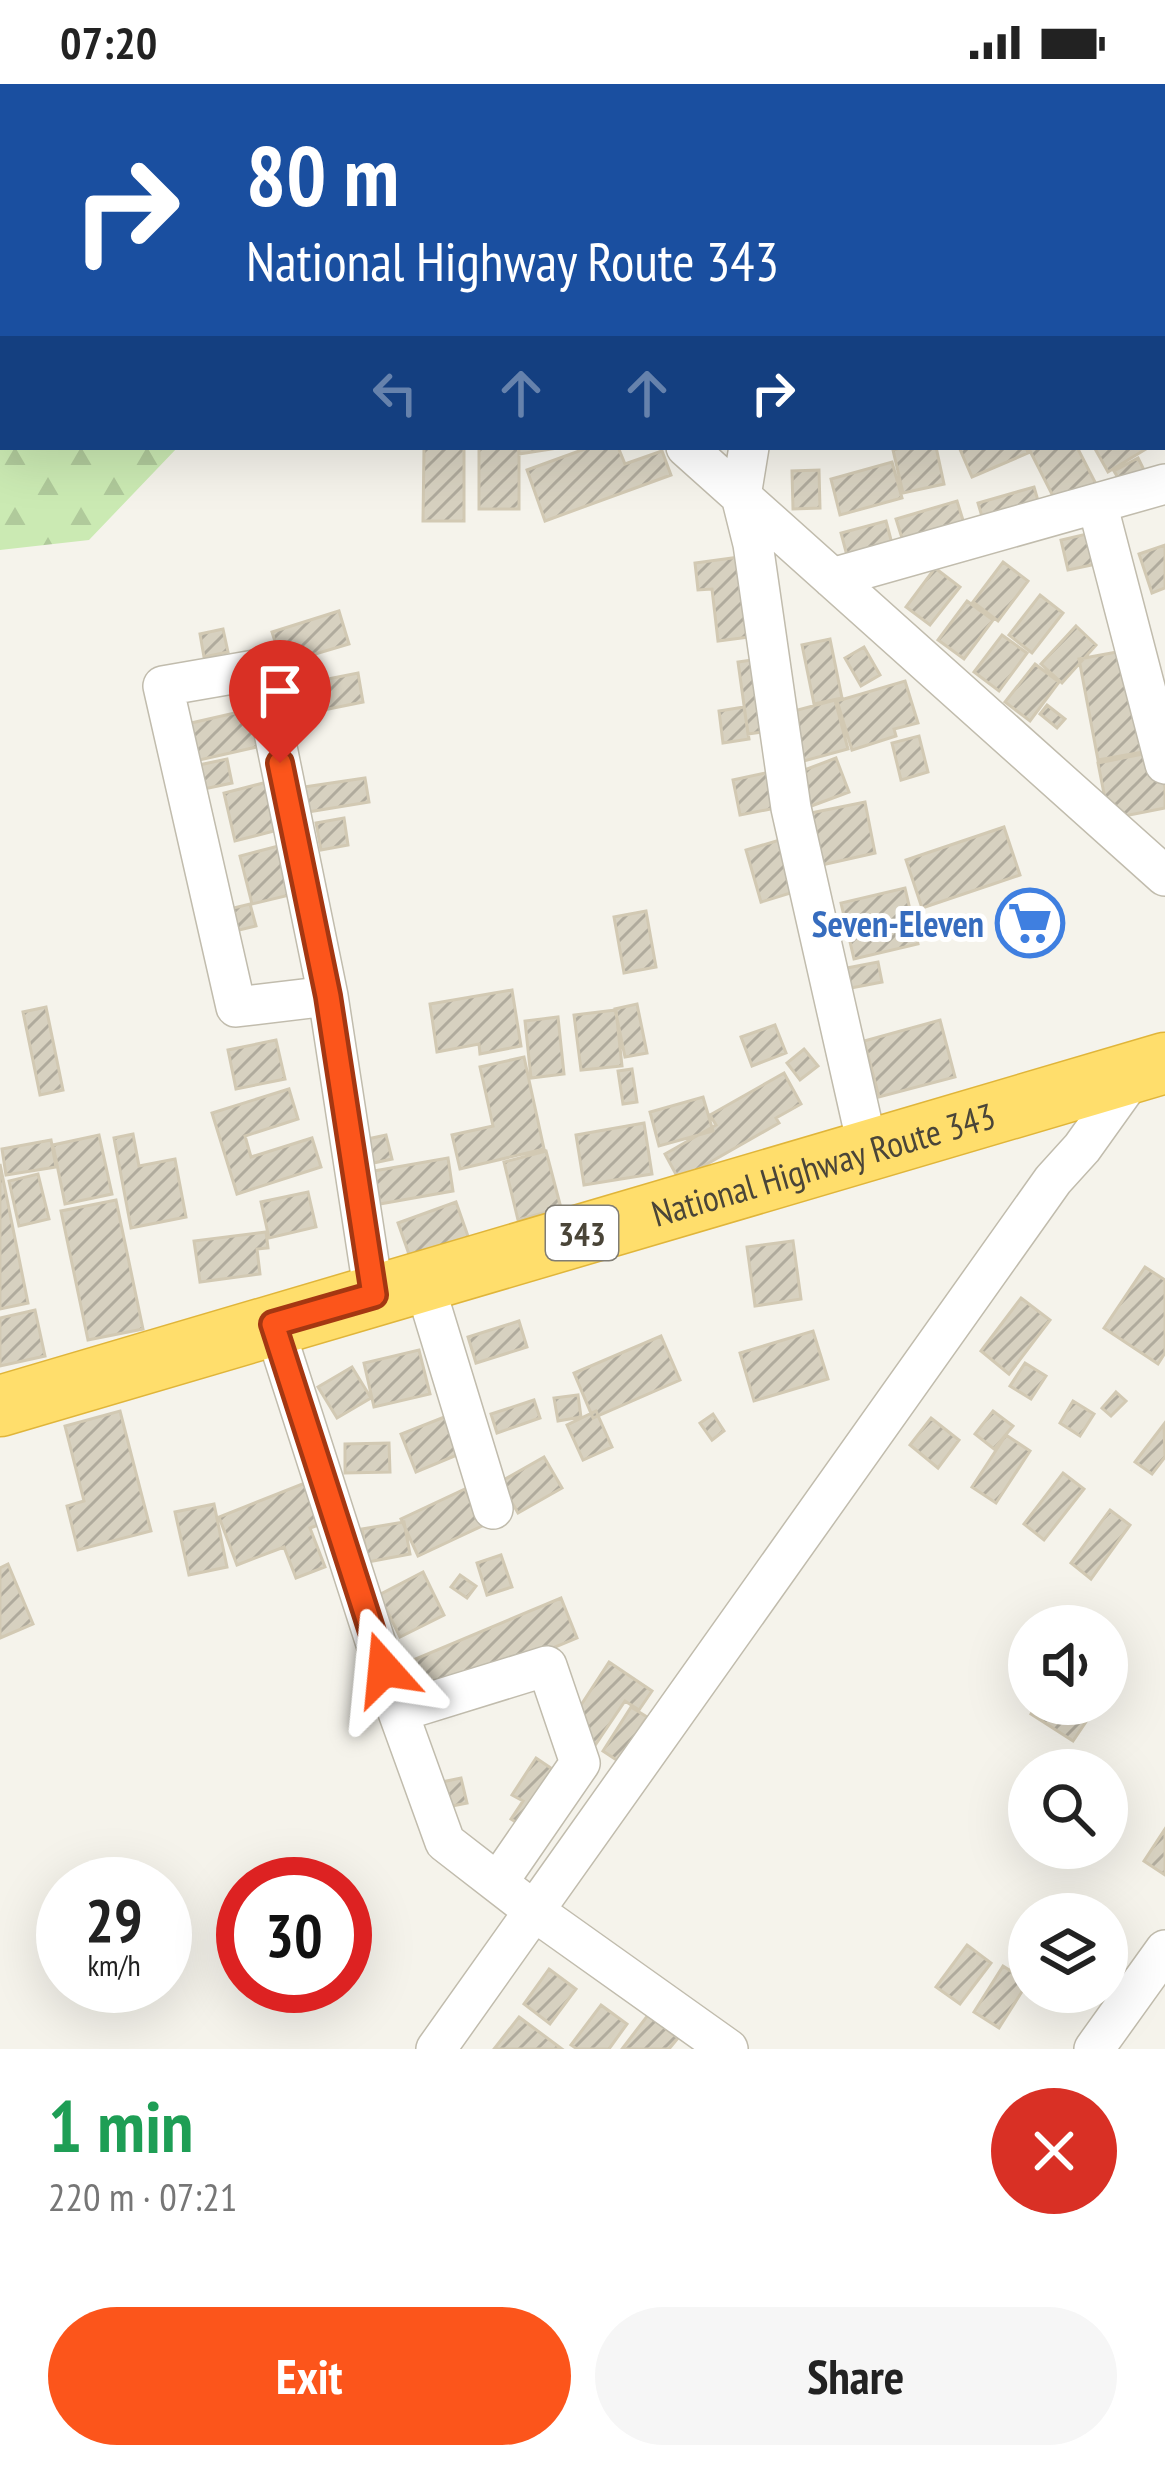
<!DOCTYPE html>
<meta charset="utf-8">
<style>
body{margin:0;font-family:"PT Sans Narrow",sans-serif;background:#f6f6f6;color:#222;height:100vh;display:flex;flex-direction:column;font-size:45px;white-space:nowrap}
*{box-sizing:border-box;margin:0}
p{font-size:39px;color:#767676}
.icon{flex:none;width:66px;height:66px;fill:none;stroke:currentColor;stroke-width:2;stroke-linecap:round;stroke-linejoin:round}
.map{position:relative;height:1965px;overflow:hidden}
.panel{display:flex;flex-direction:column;background:#fff;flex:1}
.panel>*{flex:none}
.hud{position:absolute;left:0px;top:0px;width:1167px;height:366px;box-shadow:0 12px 48px #0002;background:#1a4fa0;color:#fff;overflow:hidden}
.controls{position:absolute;left:1008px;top:1521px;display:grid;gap:24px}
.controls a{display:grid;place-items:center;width:120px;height:120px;border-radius:50%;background:#fff;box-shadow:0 12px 48px #0002;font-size:60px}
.speed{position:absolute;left:36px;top:1773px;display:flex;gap:24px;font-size:60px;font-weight:700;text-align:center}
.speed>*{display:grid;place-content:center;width:156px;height:156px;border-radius:50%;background:#fff;box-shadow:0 12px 48px #0002;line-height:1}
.speed small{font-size:30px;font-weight:400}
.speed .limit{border:18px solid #d22;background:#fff;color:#111}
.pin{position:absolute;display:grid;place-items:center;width:102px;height:102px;color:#fff;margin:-123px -51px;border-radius:50% 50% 50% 0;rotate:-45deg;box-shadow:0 0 12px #0007}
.pin .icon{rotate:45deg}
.me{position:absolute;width:132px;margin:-66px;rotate:342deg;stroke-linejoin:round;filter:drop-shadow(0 0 9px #0008)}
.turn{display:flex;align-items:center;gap:42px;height:252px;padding:0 48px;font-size:54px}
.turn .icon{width:156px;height:156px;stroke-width:2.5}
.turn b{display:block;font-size:84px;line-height:102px}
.lanes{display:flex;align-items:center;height:114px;padding:0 48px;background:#0003;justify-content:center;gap:60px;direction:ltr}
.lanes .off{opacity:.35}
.round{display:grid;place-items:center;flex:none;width:126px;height:126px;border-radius:63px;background:#f6f6f6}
.summary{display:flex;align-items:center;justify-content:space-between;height:204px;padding:0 48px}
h1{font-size:72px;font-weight:700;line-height:90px;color:#1e9e55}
.button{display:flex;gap:24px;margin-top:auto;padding:24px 48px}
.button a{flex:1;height:138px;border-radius:72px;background:#fc551b;color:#fff;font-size:48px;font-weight:700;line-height:138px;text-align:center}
.button a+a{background:#f6f6f6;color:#222}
.status{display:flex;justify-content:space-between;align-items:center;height:84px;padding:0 60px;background:#fff;direction:ltr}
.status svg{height:33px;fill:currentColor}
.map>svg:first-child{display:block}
</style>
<div class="status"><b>07:20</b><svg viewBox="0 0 49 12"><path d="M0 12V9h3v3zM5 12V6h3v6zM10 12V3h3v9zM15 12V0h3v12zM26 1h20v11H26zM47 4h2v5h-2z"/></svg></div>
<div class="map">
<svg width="1165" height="1965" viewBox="0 0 1165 1965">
<defs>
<pattern id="forest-firs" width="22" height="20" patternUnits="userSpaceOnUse" patternTransform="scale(3)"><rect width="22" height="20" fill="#cbeab3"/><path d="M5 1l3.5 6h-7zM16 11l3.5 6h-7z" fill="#b0ca9b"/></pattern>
<pattern id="building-hatch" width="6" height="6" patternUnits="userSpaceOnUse" patternTransform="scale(3)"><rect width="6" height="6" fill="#d7d1c0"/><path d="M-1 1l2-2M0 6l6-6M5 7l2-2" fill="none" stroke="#b0ab9d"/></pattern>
</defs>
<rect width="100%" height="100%" fill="#f5f3eb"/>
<path fill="url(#forest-firs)" d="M3,213V363H178L89,456L0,466V214Z"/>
<path fill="url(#building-hatch)" stroke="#d2c9b3" stroke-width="3" d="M0,0H29L30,3H3V138L0,139Z
M682,0H729L728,3H681Z
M895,0H951L937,3H896Z
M994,0H1092L1091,3H994Z
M424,363H464V437H423Z
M479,363H519V425H479Z
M518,363H564L519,370Z
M590,363H618L625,380L662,367L671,391L545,437L527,386Z
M904,363H936L944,400L903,409L893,366Z
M959,363H1026L1028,369L972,393Z
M1028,363H1077L1096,400L1057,420Z
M1094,363H1145L1146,365L1108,388Z
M1138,374L1147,392L1124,404L1114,387Z
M892,378L902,414L840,431L831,395Z
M819,386L820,424L793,425L792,387Z
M1034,403L1041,427L985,443L978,419Z
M957,417L967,449L906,467L896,435Z
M886,437L895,471L850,483L841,449Z
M1108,445L1115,476L1068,486L1061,456Z
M1165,461V504L1152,509L1139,470Z
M747,472L757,552L718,557L712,505L698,506L695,479Z
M1003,478L1028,497L998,537L973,518Z
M935,484L960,503L930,541L906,523Z
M1040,511L1063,529L1032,569L1009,551Z
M967,517L993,536L964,575L938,556Z
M339,527L349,560L282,580L272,548Z
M1076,542L1096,561L1062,599L1041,580Z
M223,545L228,568L204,573L200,550Z
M1002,551L1027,569L999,607L974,588Z
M830,555L842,614L814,620L802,561Z
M864,563L880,591L861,602L845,574Z
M1117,568L1154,666L1098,676L1079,575Z
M766,574L776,646L748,650L738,578Z
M1035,580L1059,598L1030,637L1005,618Z
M358,589L363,618L294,632L288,603Z
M905,597L918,639L894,645L896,652L852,666L837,617Z
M835,616L848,665L804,677L790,628Z
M1047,621L1065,635L1057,644L1040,630Z
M744,623L749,655L723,659L719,627Z
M252,625L261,662L195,677L187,640Z
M919,652L928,688L901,696L892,659Z
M1158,667L1165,704V724L1109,735L1098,679Z
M836,674L849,708L806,724L794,690Z
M227,675L232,699L204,705L199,681Z
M779,686L786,722L740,731L733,696Z
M365,694L369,718L308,728L304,703Z
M271,697L282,745L235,757L224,709Z
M865,718L875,769L822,781L811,729Z
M344,734L348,761L321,766L316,739Z
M1004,743L1020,791L922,824L906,776Z
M790,753L794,808L761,818L746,766Z
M282,761L294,810L252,820L240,772Z
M905,804L918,860L854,875L841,819Z
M250,820L256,842L231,848L225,826Z
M646,827L656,883L624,889L614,833Z
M878,878L882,898L851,904L847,884Z
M512,906L521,962L480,970L479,960L437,968L430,920Z
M637,920L647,969L625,973L615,925Z
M46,923L63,1006L40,1011L23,928Z
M616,926L622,982L581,986L574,931Z
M558,933L564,990L531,994L525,937Z
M940,936L955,993L879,1013L864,957Z
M775,941L786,969L752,982L741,953Z
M276,956L285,995L236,1005L228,966Z
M804,965L818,982L800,996L787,979Z
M524,973L544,1065L460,1085L452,1051L493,1042L480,983Z
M632,985L637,1018L623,1020L618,987Z
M784,989L801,1020L776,1034L779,1039L679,1096L665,1070L716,1041L710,1031Z
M289,1005L298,1035L245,1052L251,1073L312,1054L321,1083L237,1110L212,1029Z
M703,1013L713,1047L659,1062L650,1028Z
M644,1039L652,1090L584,1101L576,1051Z
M133,1050L139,1082L175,1075L186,1133L131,1144L114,1054Z
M99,1051L112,1110L65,1120L53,1061Z
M386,1051L392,1075L369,1080L363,1056Z
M51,1056L56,1083L6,1091L2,1065Z
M546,1067L561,1124L518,1136L504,1078Z
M448,1074L453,1107L380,1120L374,1087Z
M0,1080L28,1219L0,1225Z
M38,1090L49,1135L19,1142L9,1097Z
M308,1108L316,1143L269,1154L261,1118Z
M116,1116L143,1245L88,1256L61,1127Z
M456,1118L469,1155L411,1176L398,1139Z
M266,1148L268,1164L257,1165L260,1190L200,1198L194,1157Z
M793,1157L801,1215L755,1222L747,1163Z
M1145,1183L1165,1196V1269L1158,1280L1104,1244Z
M1021,1214L1050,1236L1009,1290L981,1267Z
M35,1226L45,1272L0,1282V1234Z
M519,1237L527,1263L476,1279L468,1253Z
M813,1247L828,1295L754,1317L740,1269Z
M661,1252L680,1296L593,1334L574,1289Z
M419,1266L430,1310L374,1323L364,1279Z
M1025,1279L1046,1292L1031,1315L1010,1302Z
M352,1283L371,1314L337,1334L318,1303Z
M1116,1308L1126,1317L1111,1332L1102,1324Z
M578,1311L581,1333L558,1337L554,1314Z
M534,1316L540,1334L497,1349L491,1330Z
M1073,1317L1094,1330L1080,1352L1060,1339Z
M120,1327L151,1447L78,1466L67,1422L84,1417L65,1342Z
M596,1327L612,1363L583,1376L567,1341Z
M993,1327L1013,1342L994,1365L975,1350Z
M713,1330L724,1347L712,1356L700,1339Z
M447,1332L462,1369L416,1388L401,1350Z
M931,1334L959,1356L938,1384L910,1361Z
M1164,1340L1165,1373L1152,1390L1135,1378Z
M1006,1351L1030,1367L996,1419L972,1403Z
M389,1359L390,1388L345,1389V1360Z
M544,1373L562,1404L518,1429L500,1398Z
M1063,1389L1084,1405L1044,1456L1024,1440Z
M305,1399L321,1440L310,1444L325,1483L296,1494L284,1463L237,1481L219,1433Z
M465,1405L482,1442L418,1472L401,1435Z
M214,1420L227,1483L189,1491L175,1428Z
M1110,1426L1130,1441L1091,1495L1071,1479Z
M404,1438L410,1470L368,1478L362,1445Z
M501,1471L512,1503L487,1511L477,1479Z
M8,1480L33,1540L0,1554V1484Z
M423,1488L444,1531L400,1553L379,1511Z
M460,1491L476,1502L467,1514L451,1503Z
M561,1514L577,1554L411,1623L394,1584Z
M609,1578L652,1607L639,1626L625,1617L596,1660L568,1641Z
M1037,1620H1098L1073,1657L1031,1630Z
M631,1623L647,1633L618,1677L603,1667Z
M536,1674L561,1691L527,1745L511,1735L523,1717L512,1711Z
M461,1694L467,1719L442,1724L437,1699Z
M1165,1745V1791L1144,1777Z
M967,1861L991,1879L960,1920L936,1903Z
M1003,1882L1028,1898L999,1944L974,1928Z
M549,1885L576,1905L550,1940L524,1920Z
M601,1921L627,1940L609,1965H577L571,1961Z
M648,1931L678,1954L669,1965H622Z
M519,1933L562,1965H494Z"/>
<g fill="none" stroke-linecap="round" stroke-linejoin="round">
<defs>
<path id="minor" d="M283,0L286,3
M530,3L541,0
M812,3V0
M0,155L3,154
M1164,219H1165
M686,363L1165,792
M749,363L741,412L753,460L791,724L868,1065
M1097,419L1165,680
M832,494L1165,400
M328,912L236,923L163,602L261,585L328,912L374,1211
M423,1196L493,1425
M273,1240L398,1628L445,1758L534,1827L728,1965
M398,1628L547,1582L580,1679L498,1798
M436,1965L1053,1096L1082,1064L1137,987
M1094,1965L1165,1866"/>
<g id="highway">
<path id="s1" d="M0,1322L1165,979"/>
</g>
</defs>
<use href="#minor" stroke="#c1bcad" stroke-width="42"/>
<use href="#highway" stroke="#e0b53a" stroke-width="63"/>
<use href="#minor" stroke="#fff" stroke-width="39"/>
<use href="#highway" stroke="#ffde6c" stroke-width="60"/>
</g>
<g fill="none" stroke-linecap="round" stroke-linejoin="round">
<defs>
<path id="route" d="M280,679L328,912L374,1211L273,1240L384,1585"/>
</defs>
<use href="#route" stroke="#a43712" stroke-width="30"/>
<use href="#route" stroke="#fc551b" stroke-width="21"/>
</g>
<defs>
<symbol id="supermarket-ring" viewBox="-11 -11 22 22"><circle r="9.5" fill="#fff" stroke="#3f7fe0" stroke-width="1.5"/><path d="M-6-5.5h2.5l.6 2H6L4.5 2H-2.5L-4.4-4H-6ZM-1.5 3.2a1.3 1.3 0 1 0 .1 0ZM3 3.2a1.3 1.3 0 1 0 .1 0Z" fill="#3f7fe0"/></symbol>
</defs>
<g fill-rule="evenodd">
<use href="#supermarket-ring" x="992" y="801" width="76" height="76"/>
</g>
<g text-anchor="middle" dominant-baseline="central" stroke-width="10" stroke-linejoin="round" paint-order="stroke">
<rect fill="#fff" stroke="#807d74" stroke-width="3" x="546" y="1122" width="72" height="54" rx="9"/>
<g font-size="33" font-weight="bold" fill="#4a4538">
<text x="582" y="1149">343</text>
</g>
<g font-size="36" font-weight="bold" fill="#366cbe" stroke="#fff" text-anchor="end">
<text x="984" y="839">Seven-Eleven</text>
</g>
<g font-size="36" fill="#4a4538" stroke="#fff">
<text stroke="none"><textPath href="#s1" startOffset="858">National Highway Route 343</textPath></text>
</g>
</g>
</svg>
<div class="controls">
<a><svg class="icon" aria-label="sound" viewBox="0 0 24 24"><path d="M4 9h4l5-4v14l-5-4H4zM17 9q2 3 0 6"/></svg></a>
<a><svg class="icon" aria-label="search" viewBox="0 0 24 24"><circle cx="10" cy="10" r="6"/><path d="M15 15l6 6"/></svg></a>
<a><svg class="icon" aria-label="layers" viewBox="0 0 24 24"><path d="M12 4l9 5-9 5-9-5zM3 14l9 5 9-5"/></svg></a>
</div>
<div class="speed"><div>29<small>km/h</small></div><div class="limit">30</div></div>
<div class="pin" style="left:280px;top:679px;background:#d93025"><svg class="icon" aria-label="arrive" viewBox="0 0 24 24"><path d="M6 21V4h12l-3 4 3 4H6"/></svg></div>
<svg class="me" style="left:384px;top:1585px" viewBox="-20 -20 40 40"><path d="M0-17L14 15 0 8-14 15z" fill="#fc551b" stroke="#fff" stroke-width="4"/></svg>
<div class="hud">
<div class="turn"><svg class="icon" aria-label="right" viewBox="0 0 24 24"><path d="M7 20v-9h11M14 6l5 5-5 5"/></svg><div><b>80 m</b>National Highway Route 343</div></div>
<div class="lanes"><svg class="icon off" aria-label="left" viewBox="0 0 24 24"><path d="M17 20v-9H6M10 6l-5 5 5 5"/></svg><svg class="icon off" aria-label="ahead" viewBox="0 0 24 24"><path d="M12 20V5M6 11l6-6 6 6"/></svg><svg class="icon off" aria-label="ahead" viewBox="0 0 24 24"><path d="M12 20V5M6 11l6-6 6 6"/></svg><svg class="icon" aria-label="right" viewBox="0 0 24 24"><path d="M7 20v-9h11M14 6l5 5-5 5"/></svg></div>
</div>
</div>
<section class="panel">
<div class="summary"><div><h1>1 min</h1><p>220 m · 07:21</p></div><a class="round" style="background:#d93025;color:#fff"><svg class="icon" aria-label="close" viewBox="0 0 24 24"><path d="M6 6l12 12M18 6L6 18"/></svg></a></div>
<div class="button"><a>Exit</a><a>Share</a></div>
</section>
